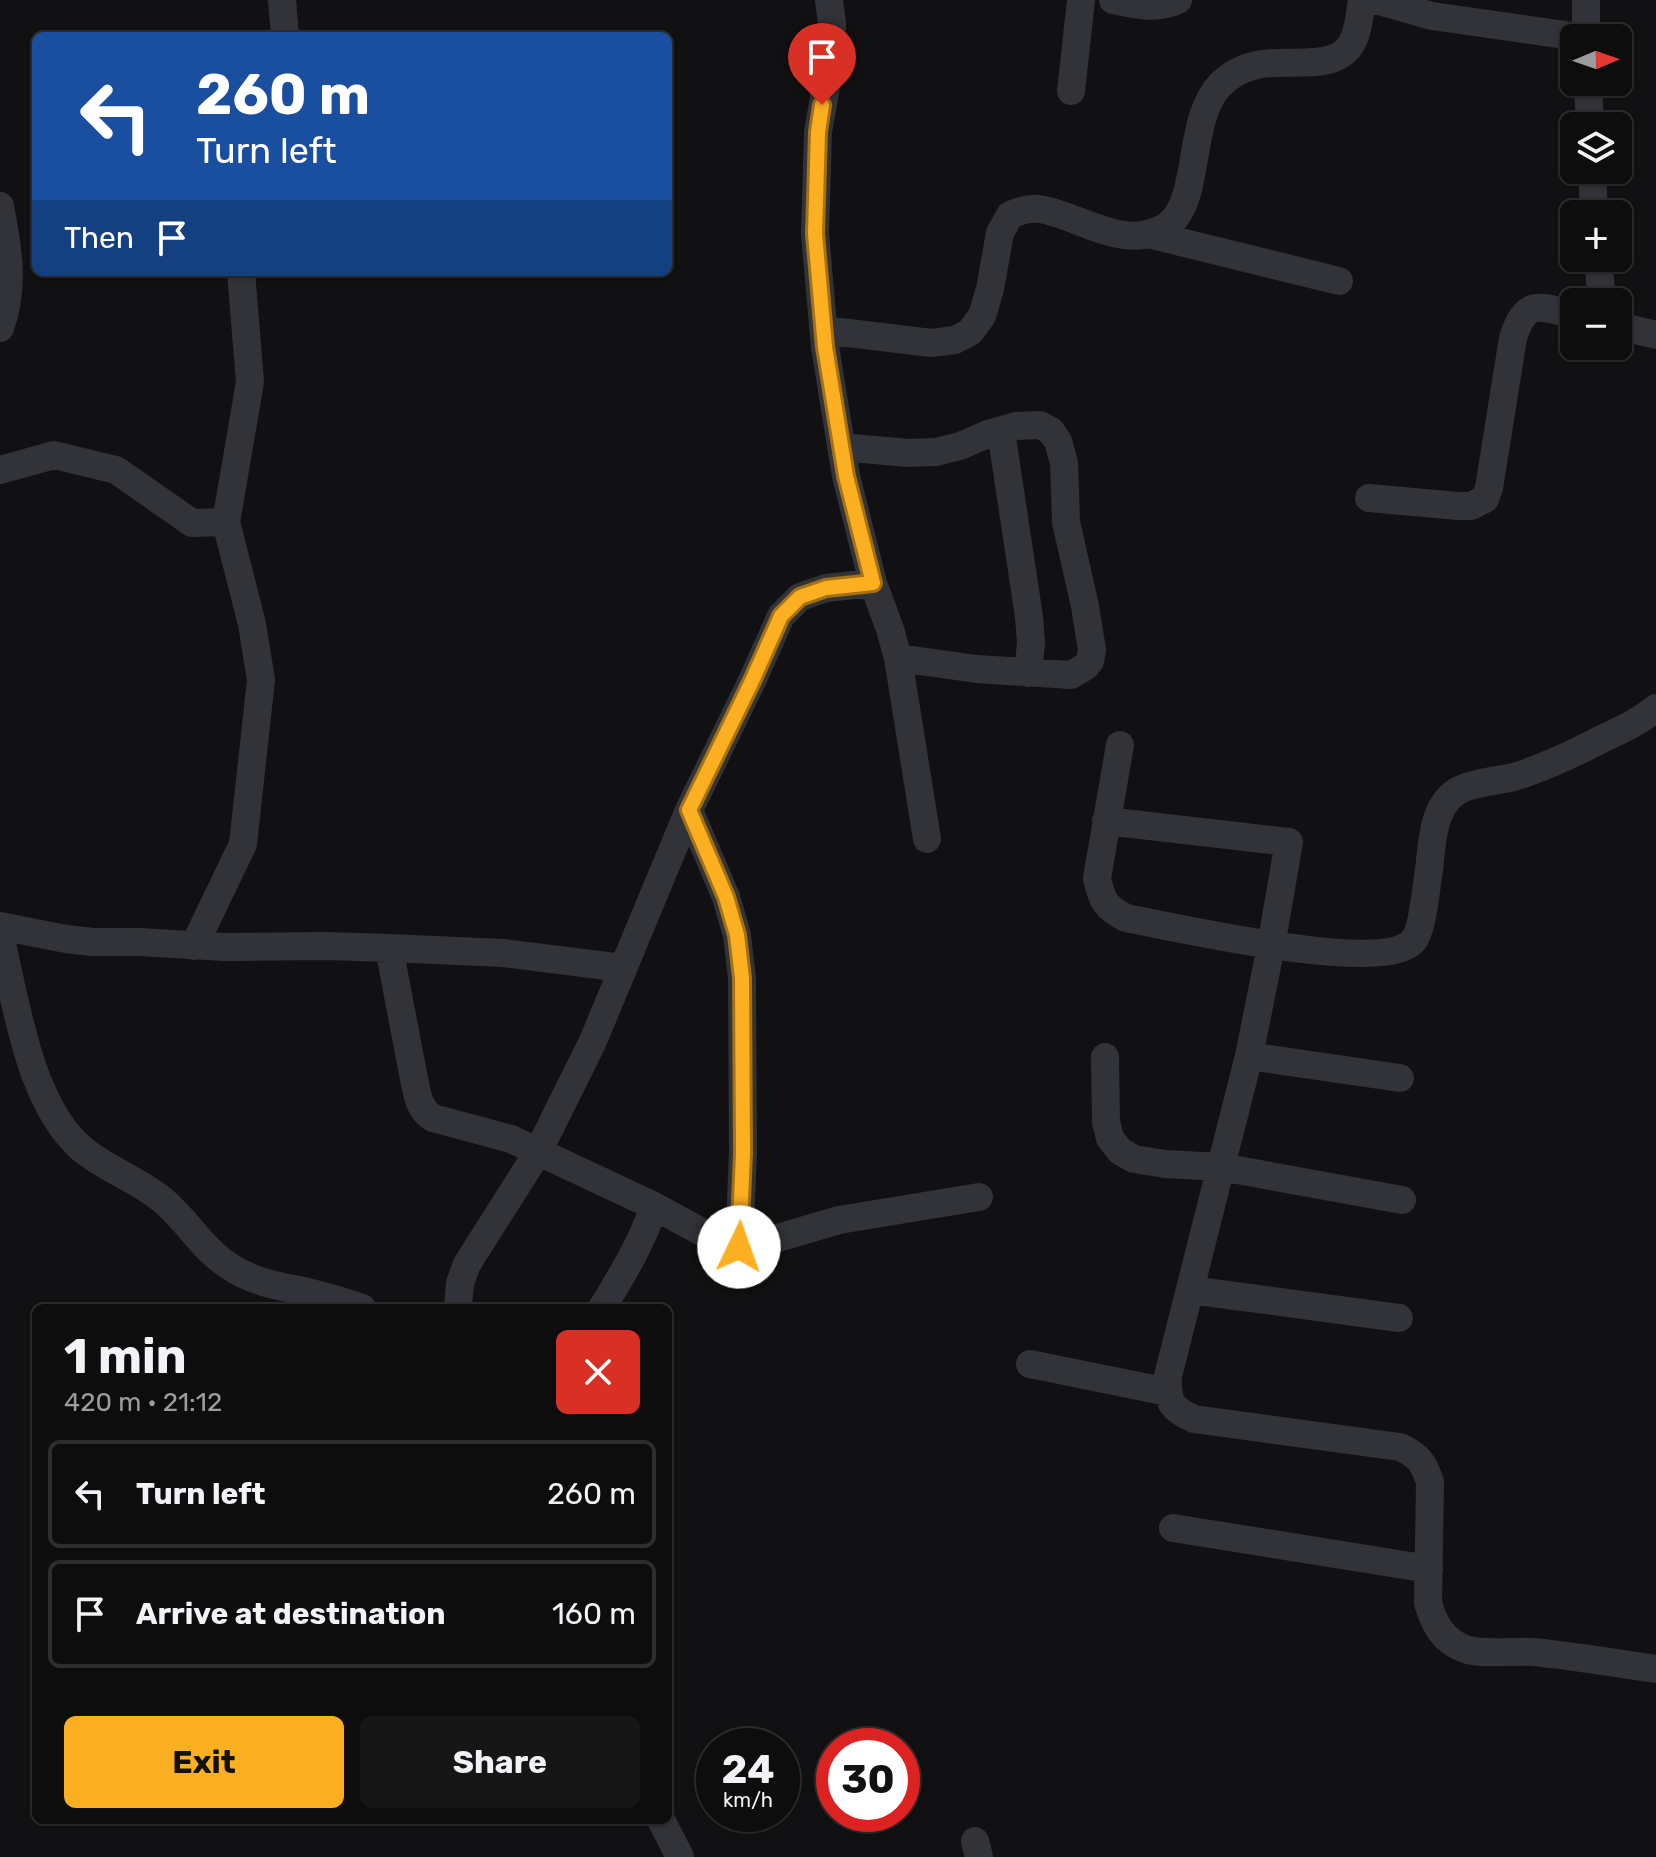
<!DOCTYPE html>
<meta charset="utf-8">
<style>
body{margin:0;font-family:Rubik,sans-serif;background:#161617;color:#f1f3f6;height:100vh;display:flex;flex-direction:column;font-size:30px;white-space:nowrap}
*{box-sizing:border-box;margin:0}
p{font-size:26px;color:#9a9c9e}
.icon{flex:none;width:44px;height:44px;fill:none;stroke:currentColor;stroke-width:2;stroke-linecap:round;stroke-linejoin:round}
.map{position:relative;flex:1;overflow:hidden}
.sheet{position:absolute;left:32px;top:1304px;width:640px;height:520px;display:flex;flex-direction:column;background:#0d0d0e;border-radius:12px;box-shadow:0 2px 6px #0004,0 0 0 2px #2d2d2e}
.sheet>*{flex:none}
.banner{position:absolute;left:32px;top:32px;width:640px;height:244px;border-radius:12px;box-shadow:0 2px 6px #0004,0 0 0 2px #2d2d2e;background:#1a4fa0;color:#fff;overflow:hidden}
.needle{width:52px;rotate:88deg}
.fabs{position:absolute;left:1560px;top:24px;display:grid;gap:16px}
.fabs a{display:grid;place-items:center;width:72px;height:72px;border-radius:12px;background:#0d0d0e;box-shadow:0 2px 6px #0004,0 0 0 2px #2d2d2e;font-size:40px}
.speed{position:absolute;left:696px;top:1728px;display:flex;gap:16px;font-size:40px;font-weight:700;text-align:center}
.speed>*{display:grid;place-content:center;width:104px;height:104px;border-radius:50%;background:#0d0d0e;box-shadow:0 2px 6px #0004,0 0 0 2px #2d2d2e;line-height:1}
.speed small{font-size:20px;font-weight:400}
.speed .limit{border:12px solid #d22;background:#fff;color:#111}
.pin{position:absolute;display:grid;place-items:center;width:68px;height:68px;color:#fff;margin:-82px -34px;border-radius:50% 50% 50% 0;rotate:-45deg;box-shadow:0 0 8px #0007}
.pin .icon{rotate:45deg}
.me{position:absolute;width:88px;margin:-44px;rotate:3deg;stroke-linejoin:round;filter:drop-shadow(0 0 6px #0008)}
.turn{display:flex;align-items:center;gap:28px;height:168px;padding:0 32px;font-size:36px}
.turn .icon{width:104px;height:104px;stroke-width:2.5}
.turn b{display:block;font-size:56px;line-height:68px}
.then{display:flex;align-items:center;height:76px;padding:0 32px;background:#0003;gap:16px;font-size:30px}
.round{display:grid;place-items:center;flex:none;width:84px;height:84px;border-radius:12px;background:#161617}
.overview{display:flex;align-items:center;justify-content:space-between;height:136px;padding:0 32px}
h1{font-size:48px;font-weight:700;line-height:60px}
.primary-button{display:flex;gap:16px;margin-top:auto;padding:16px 32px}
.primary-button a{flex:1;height:92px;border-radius:12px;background:#fcaf20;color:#111;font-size:32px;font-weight:700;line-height:92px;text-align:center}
.primary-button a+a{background:#161617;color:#f1f3f6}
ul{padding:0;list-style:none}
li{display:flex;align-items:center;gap:24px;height:108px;margin:0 16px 12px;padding:0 16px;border:4px solid #2d2d2e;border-radius:12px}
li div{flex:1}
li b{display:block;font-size:30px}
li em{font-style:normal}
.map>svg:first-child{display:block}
</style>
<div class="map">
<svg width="1656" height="1857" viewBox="0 0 1656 1857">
<rect width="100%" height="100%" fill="#111113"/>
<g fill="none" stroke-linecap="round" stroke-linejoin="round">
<path stroke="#323338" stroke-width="28" d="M282,0L285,36
M829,0L832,23V52L818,132L815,234L825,347L846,476L873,583L890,629L898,658L927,839
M1113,0C1136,5 1156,10 1178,0
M1376,0L1432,16L1586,38
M1586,38V0
M1588,82L1590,126
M1071,91L1081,0
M1592,170L1594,214
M0,206C8,248 15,287 0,328
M1148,234L1339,281
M1598,258L1602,302
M1618,326L1656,335
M824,330L931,343L955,340L970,332L982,316L990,289L1000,233L1010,215C1019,211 1029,208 1039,209C1074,214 1116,245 1151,233C1156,231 1164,229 1168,225C1202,199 1186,121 1220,85C1230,75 1242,68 1257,65C1288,57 1341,76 1355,36C1359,25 1360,12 1362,0
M1001,431L1029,617L1031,643L1028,673
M841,447L908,453L936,452L960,446L988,434L1016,426L1040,425L1051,431L1058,441L1064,463L1066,522L1085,606L1092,650L1090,661L1086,666L1071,675L977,669L898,658
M0,470L54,455L116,470L192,523L226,522
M1369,498L1458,506H1471L1485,499L1489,488L1513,338C1526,298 1539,306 1574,315
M1120,745L1097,878C1102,901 1105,907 1126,918C1173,927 1382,975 1413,941C1423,931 1426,886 1429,870C1432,845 1432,808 1456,792C1469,783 1497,781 1514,777C1543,768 1571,755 1598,741C1618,731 1638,723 1656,708
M689,810L726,897L737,935L742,978L743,1153L739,1247
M1106,821L1289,842L1271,946L1249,1056L1168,1376C1167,1402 1171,1409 1194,1419L1400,1447C1418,1455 1424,1463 1430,1482L1428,1603C1434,1624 1443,1641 1465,1649C1481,1655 1514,1651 1533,1652C1574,1656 1615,1663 1656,1669
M0,926L66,939L93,942H140L224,947L326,946L389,948L503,953L623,968
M0,936C16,1001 29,1104 82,1149C106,1169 136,1179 160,1198C186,1218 201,1248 229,1266C253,1282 277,1286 304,1291C324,1296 343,1301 362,1308
M194,946L243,844L261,680L252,624L226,522L250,382L241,272
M389,948L415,1084C418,1098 420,1110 433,1118L511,1139L654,1206L722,1243L739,1247H747L839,1220L979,1197
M1249,1056L1400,1078
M1105,1057L1106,1122L1110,1138L1120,1151L1134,1159L1165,1164L1221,1167L1402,1200
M1190,1290L1399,1318
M458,1308L460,1283L467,1264L538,1152L593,1041L689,810L752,681L781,616L800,597L826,588L873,583
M602,1308C622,1275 642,1243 654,1206
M1030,1364L1168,1392
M1173,1528L1429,1569
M661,1820L680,1857
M975,1841L979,1857"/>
</g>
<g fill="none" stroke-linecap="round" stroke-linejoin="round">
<defs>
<path id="route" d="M739,1247L743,1153L742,978L737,935L726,897L689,810L752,681L781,616L800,597L826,588L873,583L846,476L825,347L815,234L818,132L822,105"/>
</defs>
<use href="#route" stroke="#a47215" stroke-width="20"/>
<use href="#route" stroke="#fcaf20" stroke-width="14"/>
</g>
</svg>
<div class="fabs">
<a><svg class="needle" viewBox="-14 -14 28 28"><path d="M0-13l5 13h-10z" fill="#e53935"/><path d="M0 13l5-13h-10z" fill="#9a9c9e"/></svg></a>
<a><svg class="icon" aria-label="layers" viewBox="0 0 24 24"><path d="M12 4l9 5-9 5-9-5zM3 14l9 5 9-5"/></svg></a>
<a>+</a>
<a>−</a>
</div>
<div class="speed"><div>24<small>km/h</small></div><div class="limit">30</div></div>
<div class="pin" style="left:822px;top:105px;background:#d93025"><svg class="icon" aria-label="arrive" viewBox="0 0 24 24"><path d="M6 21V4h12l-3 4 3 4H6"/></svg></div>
<svg class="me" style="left:739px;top:1247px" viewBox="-20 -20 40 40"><circle r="19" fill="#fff"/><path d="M0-13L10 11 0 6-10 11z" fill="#fcaf20"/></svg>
<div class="banner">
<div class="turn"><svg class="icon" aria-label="left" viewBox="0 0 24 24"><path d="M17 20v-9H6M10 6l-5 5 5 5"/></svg><div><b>260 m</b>Turn left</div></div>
<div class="then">Then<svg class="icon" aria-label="arrive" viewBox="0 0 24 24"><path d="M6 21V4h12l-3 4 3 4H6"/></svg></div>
</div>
<section class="sheet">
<div class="overview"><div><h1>1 min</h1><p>420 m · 21:12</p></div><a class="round" style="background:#d93025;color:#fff"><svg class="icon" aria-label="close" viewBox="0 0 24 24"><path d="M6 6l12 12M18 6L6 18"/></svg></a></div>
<ul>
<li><svg class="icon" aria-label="left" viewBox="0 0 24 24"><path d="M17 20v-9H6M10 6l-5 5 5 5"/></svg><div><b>Turn left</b></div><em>260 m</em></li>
<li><svg class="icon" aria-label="arrive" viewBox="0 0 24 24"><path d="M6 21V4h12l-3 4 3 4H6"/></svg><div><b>Arrive at destination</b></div><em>160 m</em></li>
</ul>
<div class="primary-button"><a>Exit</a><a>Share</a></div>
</section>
</div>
